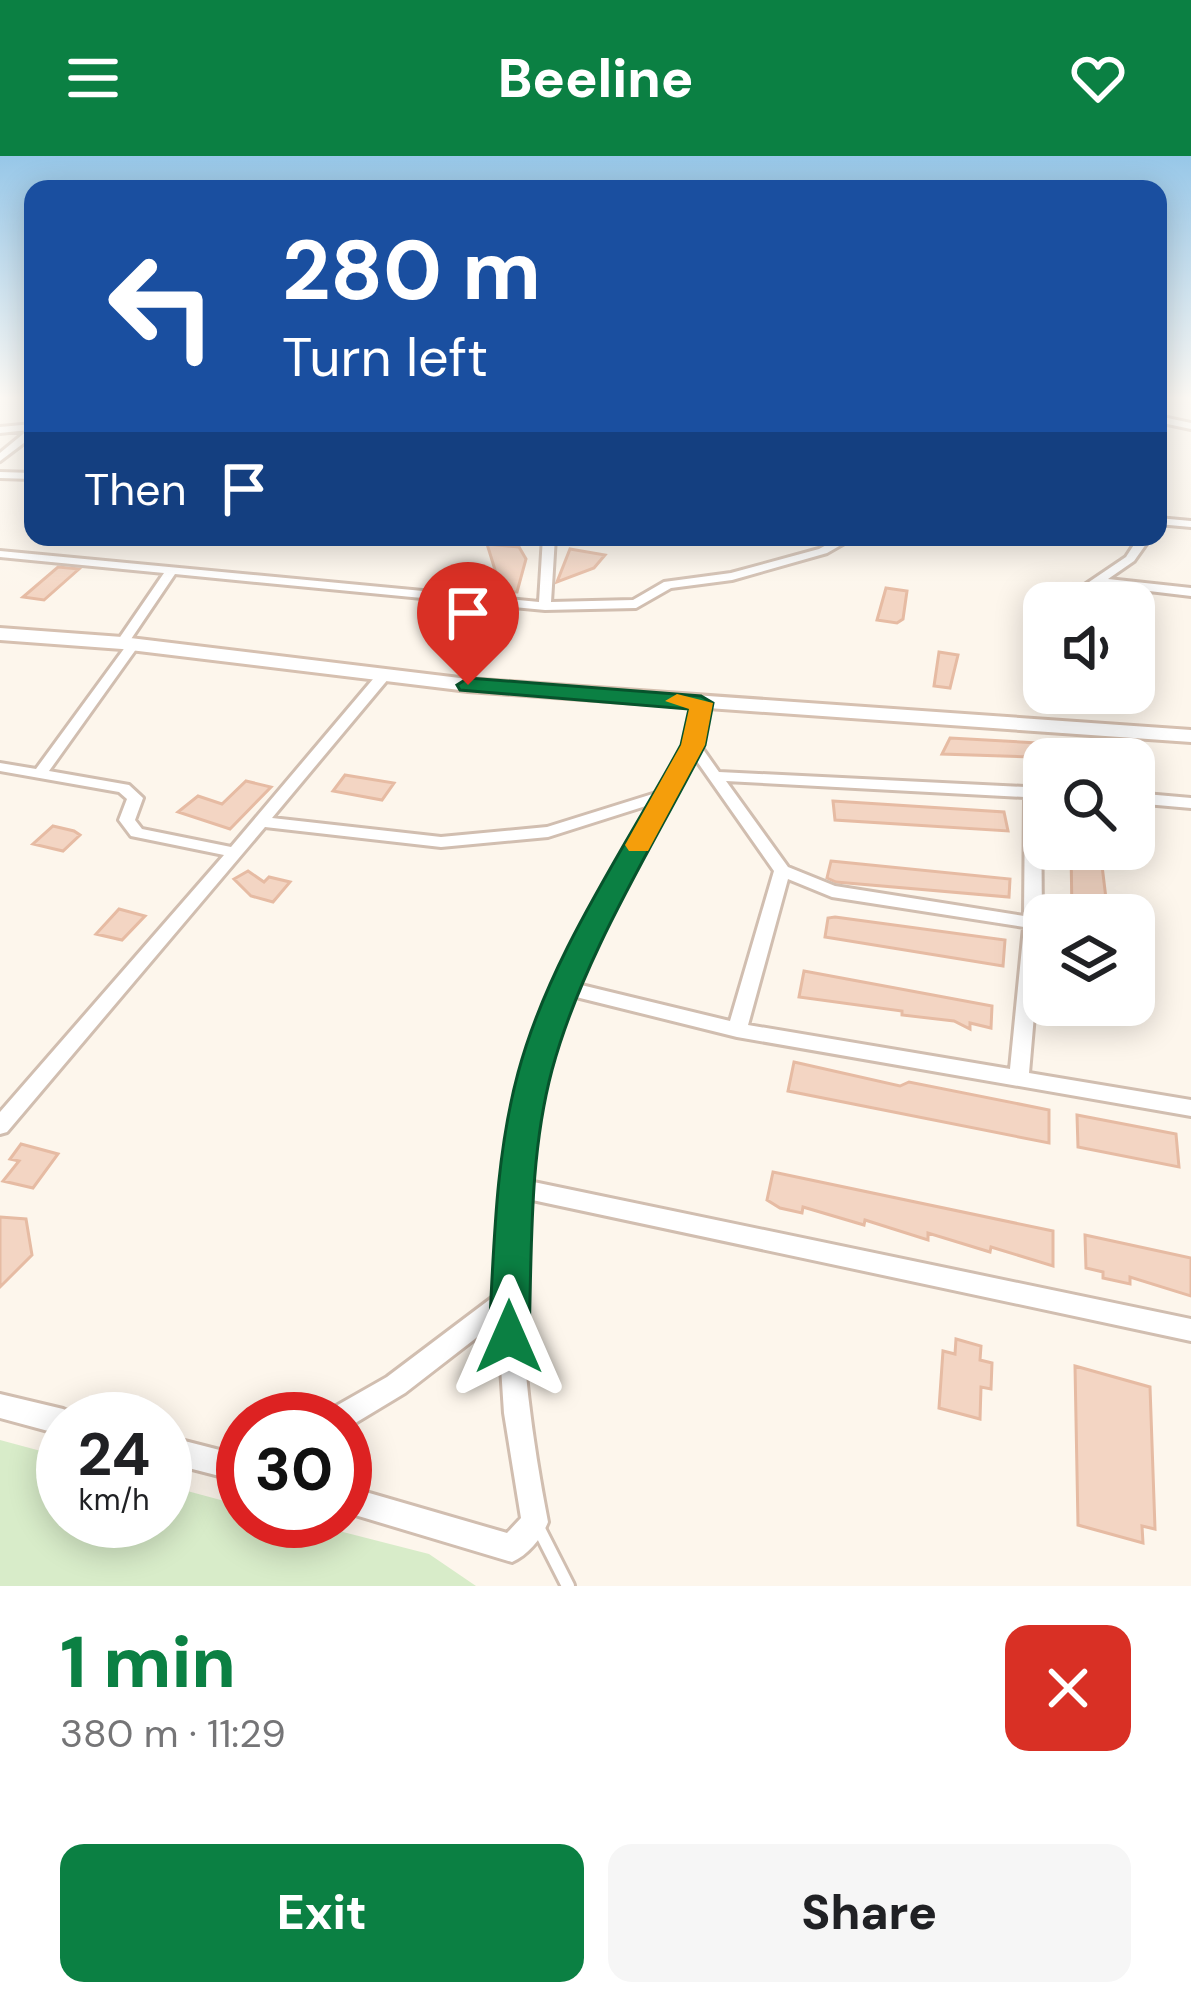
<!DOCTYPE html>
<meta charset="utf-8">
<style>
body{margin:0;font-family:"DM Sans",sans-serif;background:#f6f6f6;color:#202124;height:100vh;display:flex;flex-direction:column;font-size:45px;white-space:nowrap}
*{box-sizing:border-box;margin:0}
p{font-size:39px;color:#757577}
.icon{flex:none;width:66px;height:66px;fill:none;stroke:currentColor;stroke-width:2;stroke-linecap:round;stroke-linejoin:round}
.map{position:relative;height:1430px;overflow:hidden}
.sheet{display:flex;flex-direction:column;background:#fff;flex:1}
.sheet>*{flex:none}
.hud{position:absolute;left:24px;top:24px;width:1143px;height:366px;border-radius:24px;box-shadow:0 6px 30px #0003;background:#1a4fa0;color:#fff;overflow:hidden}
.controls{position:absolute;left:1023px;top:426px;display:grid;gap:24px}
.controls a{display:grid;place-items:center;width:132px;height:132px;border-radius:24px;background:#fff;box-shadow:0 6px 30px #0003;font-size:60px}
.speed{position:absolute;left:36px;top:1236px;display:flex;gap:24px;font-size:60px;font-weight:700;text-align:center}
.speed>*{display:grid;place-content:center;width:156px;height:156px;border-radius:50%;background:#fff;box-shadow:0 6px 30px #0003;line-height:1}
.speed small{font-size:30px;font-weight:400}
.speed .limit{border:18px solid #d22;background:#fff;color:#111}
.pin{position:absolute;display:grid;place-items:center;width:102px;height:102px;color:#fff;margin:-123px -51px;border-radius:50% 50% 50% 0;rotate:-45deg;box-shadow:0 0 12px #0007}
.pin .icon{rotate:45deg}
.me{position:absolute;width:132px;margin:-66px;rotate:0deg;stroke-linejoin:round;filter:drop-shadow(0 0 9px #0008)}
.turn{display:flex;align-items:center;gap:42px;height:252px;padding:0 60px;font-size:54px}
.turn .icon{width:156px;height:156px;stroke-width:2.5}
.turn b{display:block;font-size:84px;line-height:102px}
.then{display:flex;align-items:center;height:114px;padding:0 60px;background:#0003;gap:24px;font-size:45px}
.round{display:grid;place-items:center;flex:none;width:126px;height:126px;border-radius:24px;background:#f6f6f6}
.head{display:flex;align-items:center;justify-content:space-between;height:204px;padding:0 60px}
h1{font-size:72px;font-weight:800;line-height:90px;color:#0b8043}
.action{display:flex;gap:24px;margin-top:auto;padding:24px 60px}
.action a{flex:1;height:138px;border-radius:24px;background:#0b8043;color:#fff;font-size:48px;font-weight:800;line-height:138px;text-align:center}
.action a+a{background:#f6f6f6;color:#202124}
header{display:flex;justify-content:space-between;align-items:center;height:156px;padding:0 60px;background:#0b8043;color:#fff;font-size:54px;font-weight:800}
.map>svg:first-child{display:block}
</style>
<header><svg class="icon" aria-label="menu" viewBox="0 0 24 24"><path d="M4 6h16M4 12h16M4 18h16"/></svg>Beeline<svg class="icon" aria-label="heart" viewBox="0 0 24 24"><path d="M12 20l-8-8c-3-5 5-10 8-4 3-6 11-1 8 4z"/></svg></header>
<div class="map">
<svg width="1191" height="1430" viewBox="0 0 1191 1430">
<rect width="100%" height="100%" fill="#fdf6ec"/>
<path fill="#d8ecc9" d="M0,1284L63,1301V1365H165V1329L243,1350V1365H300L429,1398L476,1430H0Z"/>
<path fill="#f3d5c3" stroke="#e6bba3" stroke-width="3" d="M487,388L519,391L526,403L517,436L490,435L496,417Z
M570,393L605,399L594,412L557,426Z
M58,411L79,413L44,444L23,441Z
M886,432L907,435L903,463L897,467L877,464Z
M939,496L958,499L950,532L934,530Z
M950,582L1091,590V603L942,598Z
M345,619L394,627L382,644L333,635Z
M246,625L271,631L230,673L178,656L198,640L222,648Z
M833,645L1004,656L1008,675L835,664Z
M53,670L74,675L80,679L63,695L33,688Z
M1071,693H1100L1108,759H1072Z
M831,705L1010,723L1009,741L836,726L827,722Z
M248,715L264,726L269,721L290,726L273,746L251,740L234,723Z
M119,753L145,760L122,784L96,778Z
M835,761L1005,784L1003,810L825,781L828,762Z
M804,815L992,850L991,872L970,867V873L954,865L902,859V855L799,841Z
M794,906L900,930L909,926L1049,954V987L788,935Z
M1077,959L1176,978L1179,1011L1078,991Z
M21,988L58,998L33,1032L3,1025L19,1005L10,1003Z
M773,1016L1053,1075V1110L991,1091L990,1096L928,1077V1084L865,1064L864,1069L803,1051L802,1057L780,1052L767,1044Z
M0,1061L26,1063L32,1099L0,1131Z
M1085,1079L1191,1102V1140L1130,1121V1128L1103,1122V1116L1086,1112Z
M956,1183L981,1190L980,1204L992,1207L991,1233L981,1231L980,1263L939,1252L943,1195L955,1198Z
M1075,1210L1150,1231L1155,1373L1142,1370L1143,1387L1078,1369Z"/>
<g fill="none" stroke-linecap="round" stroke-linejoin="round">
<defs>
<path id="lane" d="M539,1373L568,1430"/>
<path id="street" d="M1158,260L1191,267V273L1158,266Z
M33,268V280L0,305V297L28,274L0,277V271Z
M0,316L33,317V323L0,322Z
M1158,362L1191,365V371L1158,368Z
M543,381H555L551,446L633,444L664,426L731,417L819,393L841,381H855L827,397L732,424L671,432L636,452L545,454L175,418L129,486H138L139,489L49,615L129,629L143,642L135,664L142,673L231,691L379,516L384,515L391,519L389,522L272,662L441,681L547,671L659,636L686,589L694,547L701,543L708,547L700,589L719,616L1044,632V642L1041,641L1042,767L1029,917L1191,944V960L737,881L572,840C549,900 533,960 524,1024L1191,1163V1185L523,1042C515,1151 527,1258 548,1366C542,1382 528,1399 512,1406L345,1356V1330L507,1377L521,1362L504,1257L498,1165L405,1237L347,1272L345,1273V1263H325L329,1254L387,1221L497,1138C498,1080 499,1021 513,964C539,850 593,750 652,648L548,681L441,691L265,671L7,976L0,978V956L224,699L131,680L119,664L127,643L119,636L0,615V607L36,613L126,490H117L116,487L164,417L0,401V395L539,446ZM694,601L774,715L730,865L577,828L614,748ZM726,625L1025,641L1024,760L835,730L788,711ZM788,723L832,741L1024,771L1010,913L748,869Z
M1139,381H1151L1134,405L1108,423L1191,432V440L1099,429L1072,447H1058L1126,401Z
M1134,637L1191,642V652L1134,647Z
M0,1238L63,1253L72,1257L74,1263H63V1279L0,1262Z
M165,1280L243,1300V1326L165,1306Z"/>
<path id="secondary" d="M0,472L122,481L468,523L1191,574V586L468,535L122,493L0,484Z"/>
</defs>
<use href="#lane" stroke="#d1beb0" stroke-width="18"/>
<use href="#street" stroke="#d1beb0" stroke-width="6"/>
<use href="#secondary" stroke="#d6c0b0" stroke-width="6"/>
<use href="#lane" stroke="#fff" stroke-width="12"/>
<use href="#street" fill="#fff" fill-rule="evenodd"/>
<use href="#secondary" fill="#fff" fill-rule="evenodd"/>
</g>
<linearGradient id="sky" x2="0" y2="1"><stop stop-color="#97c7e8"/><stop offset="0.55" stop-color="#fefbf6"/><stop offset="1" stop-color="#fefbf6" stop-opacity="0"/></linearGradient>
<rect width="1191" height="440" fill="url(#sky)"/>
<path fill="#0b8043" stroke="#07532c" stroke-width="3" d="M468,522L701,540L713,547L705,589C651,694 583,800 552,914C529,1000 532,1093 529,1181L523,1194L509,1199L495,1194L489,1181C494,1093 495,1002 518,917C549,801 624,694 681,589L689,553L460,534L457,529Z"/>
<path fill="#f59e0b" d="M677,538L713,547L705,589L648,695H629L625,689L681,589L689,553L665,545Z"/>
</svg>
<div class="controls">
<a><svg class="icon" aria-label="sound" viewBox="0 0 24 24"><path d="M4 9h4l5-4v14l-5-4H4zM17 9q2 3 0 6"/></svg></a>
<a><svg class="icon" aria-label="search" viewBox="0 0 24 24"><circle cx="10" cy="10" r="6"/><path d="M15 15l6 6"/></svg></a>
<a><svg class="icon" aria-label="layers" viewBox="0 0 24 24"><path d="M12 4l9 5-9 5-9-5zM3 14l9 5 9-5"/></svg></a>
</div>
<div class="speed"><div>24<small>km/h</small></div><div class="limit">30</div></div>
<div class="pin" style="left:468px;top:529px;background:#d93025"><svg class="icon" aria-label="arrive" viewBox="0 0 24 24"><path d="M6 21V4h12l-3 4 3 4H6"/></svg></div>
<svg class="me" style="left:509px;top:1181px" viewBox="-20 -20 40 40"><path d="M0-17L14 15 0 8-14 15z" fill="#0b8043" stroke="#fff" stroke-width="4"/></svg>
<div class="hud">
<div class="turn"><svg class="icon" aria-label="left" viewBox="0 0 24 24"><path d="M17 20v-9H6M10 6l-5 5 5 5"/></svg><div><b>280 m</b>Turn left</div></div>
<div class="then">Then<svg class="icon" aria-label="arrive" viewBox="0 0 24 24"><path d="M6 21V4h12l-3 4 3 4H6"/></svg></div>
</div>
</div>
<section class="sheet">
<div class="head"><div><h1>1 min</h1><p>380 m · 11:29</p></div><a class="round" style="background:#d93025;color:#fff"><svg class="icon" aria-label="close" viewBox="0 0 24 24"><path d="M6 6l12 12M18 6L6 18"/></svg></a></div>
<div class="action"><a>Exit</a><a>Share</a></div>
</section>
